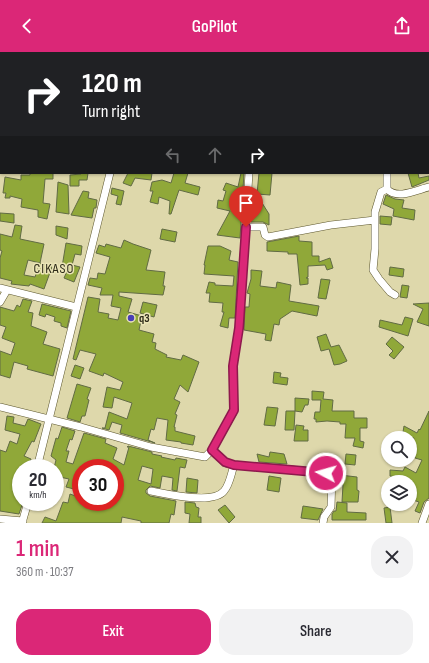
<!DOCTYPE html>
<meta charset="utf-8">
<style>
body{margin:0;font-family:"Sofia Sans Condensed",sans-serif;background:#f2f2f3;color:#2b2b33;height:100vh;display:flex;flex-direction:column;font-size:15px;white-space:nowrap}
*{box-sizing:border-box;margin:0}
p{font-size:13px;color:#7c7c81}
.icon{flex:none;width:22px;height:22px;fill:none;stroke:currentColor;stroke-width:2;stroke-linecap:round;stroke-linejoin:round}
.map{position:relative;height:471px;overflow:hidden}
.side{display:flex;flex-direction:column;background:#fff;flex:1}
.side>*{flex:none}
.top-card{position:absolute;left:0px;top:0px;width:429px;height:122px;box-shadow:0 1px 3px #0004;background:#202124;color:#fff;overflow:hidden}
.tools{position:absolute;left:381px;top:379px;display:grid;gap:8px}
.tools a{display:grid;place-items:center;width:36px;height:36px;border-radius:50%;background:#fff;box-shadow:0 1px 3px #0004;font-size:20px}
.speed{position:absolute;left:12px;top:407px;display:flex;gap:8px;font-size:20px;font-weight:700;text-align:center}
.speed>*{display:grid;place-content:center;width:52px;height:52px;border-radius:50%;background:#fff;box-shadow:0 1px 3px #0004;line-height:1}
.speed small{font-size:10px;font-weight:400}
.speed .limit{border:6px solid #d22;background:#fff;color:#111}
.pin{position:absolute;display:grid;place-items:center;width:34px;height:34px;color:#fff;margin:-41px -17px;border-radius:50% 50% 50% 0;rotate:-45deg;box-shadow:0 0 4px #0007}
.pin .icon{rotate:45deg}
.me{position:absolute;width:44px;margin:-22px;rotate:276deg;stroke-linejoin:round;filter:drop-shadow(0 0 3px #0008)}
.turn{display:flex;align-items:center;gap:14px;height:84px;padding:0 16px;font-size:18px}
.turn .icon{width:52px;height:52px;stroke-width:2.5}
.turn b{display:block;font-size:28px;line-height:34px}
.lanes{display:flex;align-items:center;height:38px;padding:0 16px;background:#0003;justify-content:center;gap:20px;direction:ltr}
.lanes .off{opacity:.35}
.round{display:grid;place-items:center;flex:none;width:42px;height:42px;border-radius:16px;background:#f2f2f3}
.summary{display:flex;align-items:center;justify-content:space-between;height:68px;padding:0 16px}
h1{font-size:24px;font-weight:600;line-height:30px;color:#db2777}
.action{display:flex;gap:8px;margin-top:auto;padding:8px 16px}
.action a{flex:1;height:46px;border-radius:16px;background:#db2777;color:#fff;font-size:16px;font-weight:600;line-height:46px;text-align:center}
.action a+a{background:#f2f2f3;color:#2b2b33}
header{display:flex;justify-content:space-between;align-items:center;height:52px;padding:0 16px;background:#db2777;color:#fff;font-size:18px;font-weight:600}
.map>svg:first-child{display:block}
</style>
<header><svg class="icon" aria-label="back" viewBox="0 0 24 24"><path d="M15 5l-7 7 7 7"/></svg>GoPilot<svg class="icon" aria-label="share" viewBox="0 0 24 24"><path d="M12 15V3M7 8l5-5 5 5M5 13v7h14v-7"/></svg></header>
<div class="map">
<svg width="429" height="471" viewBox="0 0 429 471">
<rect width="100%" height="100%" fill="#ded8ab"/>
<path fill="#90a839" stroke="#616b44" fill-rule="evenodd" d="M30,121H53V127H45L43,151L50,152L47,167L38,165V158L21,155L22,147L10,144V146H5L6,141H3L5,125L21,128V123H30Z
M81,121H88L87,128H79V134H70V123L81,122Z
M128,121H152L151,128L135,126L131,134L123,131Z
M174,121H188L185,131L200,135L198,143L179,138L171,162H169L170,149L159,145L158,152L150,150L153,139H150L152,130L162,128L171,131Z
M241,121H244L240,186L217,183L230,159L217,156L218,148L223,149L226,139L223,138L226,131L238,135Z
M259,121H272L270,143L257,142Z
M408,121H418L419,126L429,124V128L412,135Z
M58,130L68,133L69,162L56,160Z
M112,136L124,139L121,153L116,152L118,144L111,142Z
M83,139L89,140L88,146L97,148L96,156H94L92,166L71,163Z
M257,143L269,162V173L263,170H251L252,148L257,149Z
M386,143L395,147L404,148L402,156L415,158L414,168L393,164L394,157L383,152Z
M0,161L14,162V171L0,169Z
M380,164L392,165L391,173L380,172Z
M15,173L22,174L20,187L44,192L40,211L52,215L44,237L30,232L29,234L11,232L12,229L0,226V206L2,199L0,198V182L12,185ZM28,208L40,211L35,225L24,223Z
M56,174L68,176L67,187L56,183Z
M162,177L177,180L175,190L160,187Z
M299,184V189L312,190V204H319V210L330,206L333,216L327,218L325,213L308,214V225L306,226H308V232L300,233L297,202H288V200L267,199V190Z
M124,188L133,192L151,198L146,218L165,220L163,234H165L163,243L119,240V244L132,247L128,260L142,264L139,278L154,282L152,290L156,291L155,297L167,303L166,305L181,308L183,303L199,310L188,340L180,333L174,347L180,350L175,362L177,363L174,375H175V379L195,384L193,393L181,391V390L166,388L168,368L157,366L154,378L151,377L148,388L155,391L120,381L122,373L112,370L109,378L102,376H105L109,360L127,367L132,351L114,345L112,356L103,355L107,335L120,338L123,330L104,321L103,324L89,319L96,302L80,298L76,308L73,307L88,245L100,247L98,260L109,262L108,266L118,268L121,256L111,254L113,243H100L102,236L88,233L90,226L97,227L98,221L105,222L110,205L96,201L99,193L105,195L106,192L121,196Z
M66,191L82,194L81,203L75,202L72,213L80,215L74,230L64,226L68,217L62,215Z
M208,194H220L231,199L229,208L238,210L235,266H229L228,276L220,274L224,260H222L223,251L209,250L210,241H206L209,230L215,231V233L233,234L234,224L204,222L205,213H204Z
M390,215L404,217L403,225L389,223Z
M251,218L262,219L260,234L276,236L277,230L291,233L289,249L319,254L317,264L292,259L280,267L279,273L274,272L271,289L265,288L266,282L244,278L245,255H249L250,242L247,241L251,227Z
M321,227L330,228L326,247L318,246Z
M402,233L409,234L407,246L400,245Z
M23,247L32,249L28,260L33,261L31,274L47,280L43,292L60,297L53,324L27,317L28,314L14,310L10,326L0,323V299L11,303L15,291L2,286L6,275L0,273V255L14,259L17,253L20,255Z
M143,250L157,253L154,265L140,261Z
M429,251V274L417,270L423,257L413,252Z
M42,252L71,259L67,276L61,274V271L54,269L55,265L46,262L45,265L39,263Z
M405,265L413,267L408,284L379,275L380,268L402,273Z
M326,282L331,295L339,293L347,309L340,312L334,313L329,297L321,299L317,285Z
M392,285L404,295L394,307L389,303L393,299L386,292Z
M75,313L84,316L80,327L71,324Z
M274,320L281,321L280,325L288,326L287,333L273,331Z
M77,332L91,336L87,347L89,348L85,364H82L80,370L67,366Z
M312,339L324,340L323,347L333,348L332,359H354V366H367V376H360V389L364,390L363,396L353,394L355,386H345L346,372H340V370L327,369L316,370V367H314L315,360H320L321,348H312Z
M295,346L309,347L308,353H305L302,360L295,359Z
M267,355L278,356L275,374L264,373Z
M286,359H295L294,378H285Z
M429,359V446L424,450L420,461L415,459L419,450L410,447V430H403L404,426L390,424V418L403,419L405,415L416,421L422,408L415,406V405L410,402V397L414,386H402L404,374L417,381L419,377L420,378Z
M7,364L14,365L13,371L25,374L28,367L41,372L34,390L32,389L24,404L31,407L28,416H21V450H23L19,462L0,459V398L6,400L10,389L17,392L20,382L5,378Z
M296,373L304,374L303,378H308V389H294Z
M62,375L75,379L72,388L70,387L66,399H69L66,410L73,412L84,381L106,387L105,391L117,396L113,407L124,413L129,395H127L128,394L152,400V402L162,404L161,405L175,408L176,406L187,408L185,416L180,415L177,439L172,438L173,426L162,424L160,436L150,434L146,438V441L150,444L176,449L174,463L171,462L169,471H141V469L122,465L121,471H42L45,465L56,469L63,450L68,451L70,442L81,446V450H115V416H81V426L77,425L74,437L66,435L69,427L55,424L54,416L56,408L51,404L56,386L58,387ZM142,414L153,417L151,432L138,428Z
M270,400L284,402L287,412L259,410L257,402L269,405Z
M346,402L356,403L355,413L345,412Z
M340,423L357,425V438L359,439L358,450H342L343,433H340Z
M269,424L281,426L279,440L267,438Z
M187,426L198,428L197,441L186,440Z
M185,450L195,451L196,455L199,456L198,465H201V471H189L190,462L185,461Z
M337,450L347,451V460L366,461V468H332V462L334,459H336Z
M225,453L235,465L229,471L218,458Z
M303,454L323,457L318,468L301,466Z
M390,455L392,471H386L384,456Z"/>
<g fill="none" stroke-linecap="round" stroke-linejoin="round">
<defs>
<path id="minor" d="M67,1L68,0
M139,1L140,0
M361,1V0
M428,60L429,59
M428,66H429
M0,70H1
M387,121V137C397,148 417,138 429,135
M387,137L381,140L375,160V197L373,218L379,227L390,240L395,243
M246,175H263L265,183L268,185L331,173L375,168
M0,236L76,255
M0,250L7,238
M0,355L81,375L151,395L205,405L212,398L233,361L234,354L233,314L239,276L249,121
M212,398L225,411L234,413L286,417L332,422L331,455L324,465L323,471
M37,416L110,121
M151,439C166,442 213,453 224,439C230,432 231,422 234,413
M0,467L23,469
M22,471L28,450
M422,471L429,452"/>
</defs>
<use href="#minor" stroke="#5d572e" stroke-width="8"/>
<use href="#minor" stroke="#fff" stroke-width="7"/>
</g>
<g fill="none" stroke-linecap="round" stroke-linejoin="round">
<defs>
<path id="route" d="M246,175L239,276L233,314L234,358L212,398L225,410L234,413L326,421"/>
</defs>
<use href="#route" stroke="#8e194d" stroke-width="10"/>
<use href="#route" stroke="#db2777" stroke-width="7"/>
</g>
<circle fill="#4a3fb6" stroke="#ebe5b7" stroke-width="1.5" cx="131" cy="266" r="4"/>
<g text-anchor="middle" dominant-baseline="central" stroke-width="3" stroke-linejoin="round" paint-order="stroke">
<g font-size="12" font-weight="bold" fill="#2d2b19" stroke="#ebe5b7" text-anchor="start">
<text x="139" y="266">q3</text>
</g>
<g font-size="14" letter-spacing="1" fill="#2d2b19" stroke="#ebe5b7">
<text x="54" y="216">CIKASO</text>
</g>
</g>
</svg>
<div class="tools">
<a><svg class="icon" aria-label="search" viewBox="0 0 24 24"><circle cx="10" cy="10" r="6"/><path d="M15 15l6 6"/></svg></a>
<a><svg class="icon" aria-label="layers" viewBox="0 0 24 24"><path d="M12 4l9 5-9 5-9-5zM3 14l9 5 9-5"/></svg></a>
</div>
<div class="speed"><div>20<small>km/h</small></div><div class="limit">30</div></div>
<div class="pin" style="left:246px;top:175px;background:#d93025"><svg class="icon" aria-label="arrive" viewBox="0 0 24 24"><path d="M6 21V4h12l-3 4 3 4H6"/></svg></div>
<svg class="me" style="left:326px;top:421px" viewBox="-20 -20 40 40"><circle r="17" fill="#db2777" stroke="#fff" stroke-width="3"/><path d="M0-11L8 9 0 5-8 9z" fill="#fff"/></svg>
<div class="top-card">
<div class="turn"><svg class="icon" aria-label="right" viewBox="0 0 24 24"><path d="M7 20v-9h11M14 6l5 5-5 5"/></svg><div><b>120 m</b>Turn right</div></div>
<div class="lanes"><svg class="icon off" aria-label="left" viewBox="0 0 24 24"><path d="M17 20v-9H6M10 6l-5 5 5 5"/></svg><svg class="icon off" aria-label="ahead" viewBox="0 0 24 24"><path d="M12 20V5M6 11l6-6 6 6"/></svg><svg class="icon" aria-label="right" viewBox="0 0 24 24"><path d="M7 20v-9h11M14 6l5 5-5 5"/></svg></div>
</div>
</div>
<section class="side">
<div class="summary"><div><h1>1 min</h1><p>360 m · 10:37</p></div><a class="round"><svg class="icon" aria-label="close" viewBox="0 0 24 24"><path d="M6 6l12 12M18 6L6 18"/></svg></a></div>
<div class="action"><a>Exit</a><a>Share</a></div>
</section>
